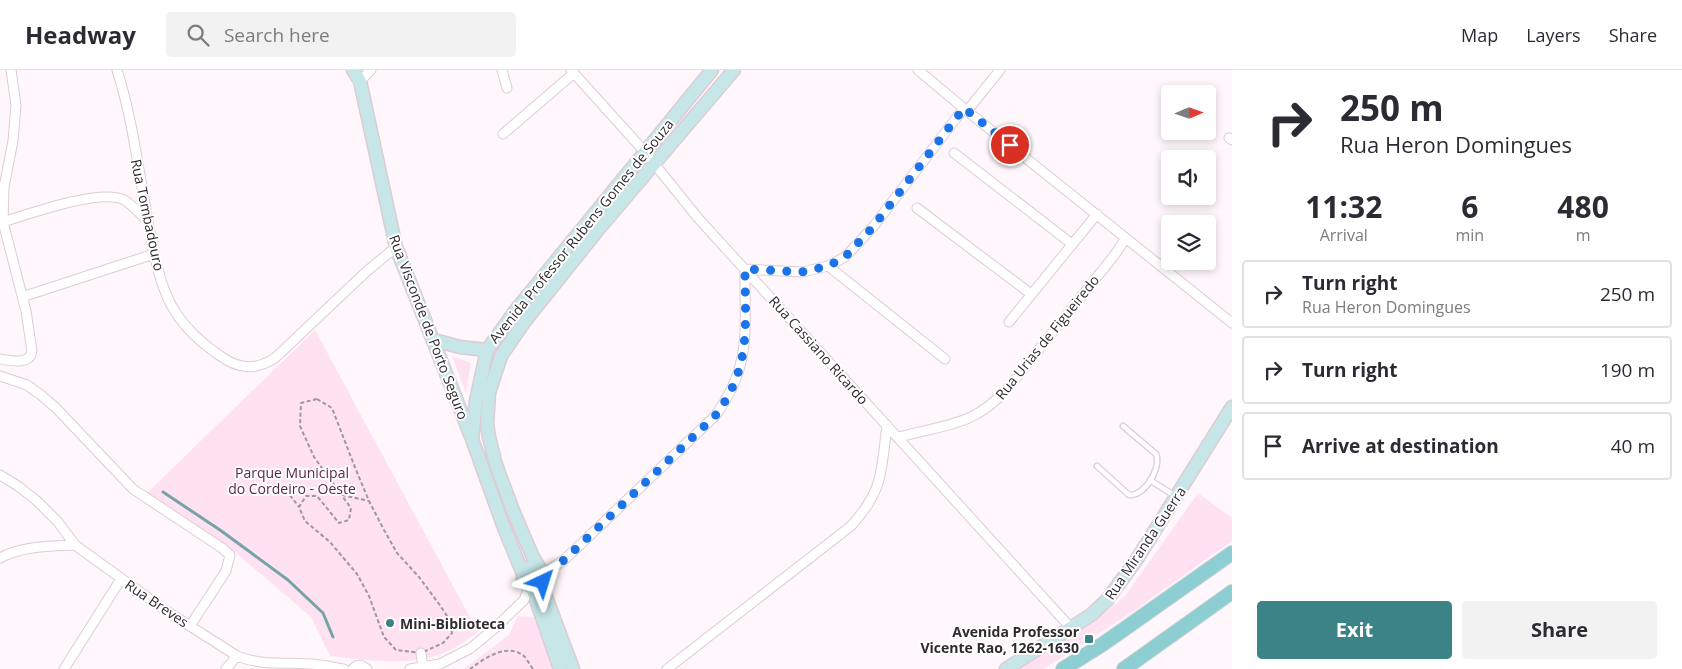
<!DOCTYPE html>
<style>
body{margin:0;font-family:"Open Sans",sans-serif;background:#f2f2f3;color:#2b2b33;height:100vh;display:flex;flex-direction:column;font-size:19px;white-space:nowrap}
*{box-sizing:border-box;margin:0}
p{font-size:16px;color:#7c7c81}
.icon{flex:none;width:28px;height:28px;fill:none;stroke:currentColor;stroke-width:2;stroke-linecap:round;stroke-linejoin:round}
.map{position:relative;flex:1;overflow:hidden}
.panel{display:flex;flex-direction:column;background:#fff;width:450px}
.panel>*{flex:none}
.top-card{background:#fff;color:#2b2b33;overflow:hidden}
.needle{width:32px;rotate:88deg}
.buttons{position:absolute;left:1161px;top:15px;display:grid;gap:10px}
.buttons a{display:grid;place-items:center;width:55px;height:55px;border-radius:5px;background:#fff;box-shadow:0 2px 8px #0003;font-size:25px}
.pin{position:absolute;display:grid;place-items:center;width:42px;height:42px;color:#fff;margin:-21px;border:2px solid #fff;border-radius:50%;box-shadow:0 1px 5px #0007}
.me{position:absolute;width:55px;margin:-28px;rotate:41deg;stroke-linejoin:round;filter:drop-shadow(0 0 4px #0008)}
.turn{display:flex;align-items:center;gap:18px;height:105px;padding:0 25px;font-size:22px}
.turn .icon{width:65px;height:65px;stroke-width:2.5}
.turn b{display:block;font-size:35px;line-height:42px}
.eta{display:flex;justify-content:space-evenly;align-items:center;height:85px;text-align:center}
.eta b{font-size:30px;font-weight:700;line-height:35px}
.cta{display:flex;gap:10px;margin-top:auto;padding:10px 25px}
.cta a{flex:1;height:58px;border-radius:5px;background:#3b8387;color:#fff;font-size:20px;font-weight:700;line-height:58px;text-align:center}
.cta a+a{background:#f2f2f3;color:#2b2b33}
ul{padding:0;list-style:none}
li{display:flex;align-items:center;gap:15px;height:68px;margin:0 10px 8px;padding:0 15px;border:2px solid #e1e1e2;border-radius:5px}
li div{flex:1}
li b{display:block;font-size:19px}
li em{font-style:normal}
header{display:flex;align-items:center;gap:30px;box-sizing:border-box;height:70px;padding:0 25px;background:#fff;border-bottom:1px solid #e1e1e2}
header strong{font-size:24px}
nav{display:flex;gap:28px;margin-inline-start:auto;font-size:18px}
.search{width:350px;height:45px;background:#f2f2f3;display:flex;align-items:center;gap:12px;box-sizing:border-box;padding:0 18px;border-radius:5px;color:#7c7c81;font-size:19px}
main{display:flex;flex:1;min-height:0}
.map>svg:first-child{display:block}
</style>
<header>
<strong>Headway</strong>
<div class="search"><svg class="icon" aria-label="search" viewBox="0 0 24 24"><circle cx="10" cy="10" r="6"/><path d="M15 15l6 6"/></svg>Search here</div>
<nav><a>Map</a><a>Layers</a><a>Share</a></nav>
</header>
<main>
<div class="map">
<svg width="1232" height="599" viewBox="0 0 1232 599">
<rect width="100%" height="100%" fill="#fff7fb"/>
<path fill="#ffe2f2" d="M315,260L478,562C468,569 459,576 448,581C411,598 369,590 330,586L311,547L235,482L147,423Z
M452,286L471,293L466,323Z
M1198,423L1232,448V471L1135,540L1044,599H1016L1098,548L1125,526Z
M518,546L534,547L554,599H464L509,565Z"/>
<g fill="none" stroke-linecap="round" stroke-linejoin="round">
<path stroke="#77a2a6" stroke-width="3" d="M163,422L220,460L288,510L323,543L333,567"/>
<defs>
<path id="lane" d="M1097,396L1129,425C1144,427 1162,398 1156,384L1123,356
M1150,410L1175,426"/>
<path id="street" d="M117,0C132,47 138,97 147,145C152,175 159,218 176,243C187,260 203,274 219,285C238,299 255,301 275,288L367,201L396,177
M502,0L507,18
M571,0L644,81L698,148L1070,557
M918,0L967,41L1232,253
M360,11L371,0
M967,41L1000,0
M503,64L574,3
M1229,68L1232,70
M954,83L1072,174
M917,138L1031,224
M3,152C29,144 101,118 124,130C133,135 140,144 148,151
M828,196L945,289
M22,227L154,184
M1009,252L1097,144
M0,289C11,291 30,295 32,281L26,241L3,152L4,117L13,71L16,35L11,0
M0,306L27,315L41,325L56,338L133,419L222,478L230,485L226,501L190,556
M899,367C946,354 973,357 1008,318L1113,187L1126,168
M0,405L18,416L37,431L58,452L75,475L165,540L237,586C264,597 292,591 320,595C328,596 336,598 344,599
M0,488C23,476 49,476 75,475
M543,504L565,489L582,473L715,346C753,295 744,258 745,199L802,202L828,196L845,187L873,157L964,38
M421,583L423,599
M64,599L121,509
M226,599L237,586
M353,599L356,596L361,595L367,599
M410,599L440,594L471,578L495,558L524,530L529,517
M667,599L851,456C884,420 881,401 887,355"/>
<path id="secondary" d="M353,0L360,11L396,177L470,364
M434,270L460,277L487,280
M538,498L529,497L523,504V510L529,517L539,516L543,512V504L532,485L514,443L496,395L489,367L487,354L489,323L501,286L525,251L597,161L734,0
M523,504L503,455L472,369L476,331L487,280L515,241L712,0
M541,514L573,599
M532,518L560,599
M1006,599L1091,545L1107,530L1137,489L1232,337"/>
<path id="primary" d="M1063,599L1103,574L1232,483
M1124,599L1232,522"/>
</defs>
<use href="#lane" stroke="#ddccd5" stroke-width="7"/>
<use href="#street" stroke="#ddccd5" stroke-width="11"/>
<use href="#secondary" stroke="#ddccd5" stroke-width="15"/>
<use href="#primary" stroke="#d6d4d5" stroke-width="16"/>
<path stroke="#9e979b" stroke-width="2" stroke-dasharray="4 2.5" stroke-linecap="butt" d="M317,329L332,338L356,400L369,431L384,460L397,483L419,507L439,534L449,549L452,563L443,573L421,583L396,580L384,567L369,526L357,504L330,472L305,451L299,437L306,426H317L339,453L349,450L351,438L314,387L300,356L301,333Z
M286,420L299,437
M342,425L369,431
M470,599C484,589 506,572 524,586C527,589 530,595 533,599"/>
<use href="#lane" stroke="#fff" stroke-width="4.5"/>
<use href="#street" stroke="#fff" stroke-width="9"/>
<use href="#secondary" stroke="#c6e6e8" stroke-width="12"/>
<use href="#primary" stroke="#8cced1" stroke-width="14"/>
</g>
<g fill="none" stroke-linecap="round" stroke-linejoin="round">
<path stroke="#1a73e8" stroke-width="9" stroke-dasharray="0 16.2" d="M543,512V504L564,490L582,473L715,346C752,297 745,257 745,199L802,202L828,196L845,187L873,157L964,38L1010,75"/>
</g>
<g fill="#3b8387" stroke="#fff" stroke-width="2">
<circle cx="390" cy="553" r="5"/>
<rect x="1084" y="564" width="10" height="10" rx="2.5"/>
</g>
<g text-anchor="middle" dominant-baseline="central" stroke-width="4" stroke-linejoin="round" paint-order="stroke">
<g font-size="14" fill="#302a2e" stroke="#fff">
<text transform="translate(148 145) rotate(78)">Rua Tombadouro</text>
<text transform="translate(581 161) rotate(-51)">Avenida Professor Rubens Gomes de Souza</text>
<text transform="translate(429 257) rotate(69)">Rua Visconde de Porto Seguro</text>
<text transform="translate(1047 267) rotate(-51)">Rua Urias de Figueiredo</text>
<text transform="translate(819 280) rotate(48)">Rua Cassiano Ricardo</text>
<text transform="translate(1145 473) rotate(-56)">Rua Miranda Guerra</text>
<text transform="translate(157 533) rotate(34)">Rua Breves</text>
</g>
<g font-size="14" fill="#5e254a" stroke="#fff">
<text x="292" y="402">Parque Municipal<tspan x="292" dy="16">do Cordeiro - Oeste</tspan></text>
</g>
<g font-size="14" font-weight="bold" fill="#302a2e" stroke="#fff" text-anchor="start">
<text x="400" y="553">Mini-Biblioteca</text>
<text x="1079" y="561" text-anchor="end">Avenida Professor<tspan x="1079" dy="16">Vicente Rao, 1262-1630</tspan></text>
</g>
</g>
</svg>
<div class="buttons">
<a><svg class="needle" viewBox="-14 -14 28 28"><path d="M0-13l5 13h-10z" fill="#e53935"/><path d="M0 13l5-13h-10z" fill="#7c7c81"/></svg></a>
<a><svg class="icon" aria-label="sound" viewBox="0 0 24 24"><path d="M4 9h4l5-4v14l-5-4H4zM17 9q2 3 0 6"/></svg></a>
<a><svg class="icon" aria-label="layers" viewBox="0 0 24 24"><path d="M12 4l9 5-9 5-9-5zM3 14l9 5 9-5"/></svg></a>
</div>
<div class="pin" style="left:1010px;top:75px;background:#d93025"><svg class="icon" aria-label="arrive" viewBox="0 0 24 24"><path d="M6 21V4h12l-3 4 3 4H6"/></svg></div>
<svg class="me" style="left:543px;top:512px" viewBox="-20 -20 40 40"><path d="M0-17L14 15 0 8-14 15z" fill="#1a73e8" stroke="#fff" stroke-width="4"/></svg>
</div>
<section class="panel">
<div class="top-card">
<div class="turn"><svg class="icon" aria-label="right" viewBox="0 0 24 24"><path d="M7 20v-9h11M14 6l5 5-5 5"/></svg><div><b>250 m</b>Rua Heron Domingues</div></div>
</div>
<div class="eta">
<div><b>11:32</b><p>Arrival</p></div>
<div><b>6</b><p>min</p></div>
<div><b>480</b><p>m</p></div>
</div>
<ul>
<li><svg class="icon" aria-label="right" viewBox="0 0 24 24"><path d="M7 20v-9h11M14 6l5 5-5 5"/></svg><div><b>Turn right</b><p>Rua Heron Domingues</p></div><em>250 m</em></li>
<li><svg class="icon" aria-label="right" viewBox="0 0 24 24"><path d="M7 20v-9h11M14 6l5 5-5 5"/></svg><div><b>Turn right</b></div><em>190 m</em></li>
<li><svg class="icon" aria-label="arrive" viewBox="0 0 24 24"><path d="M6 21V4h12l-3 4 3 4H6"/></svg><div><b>Arrive at destination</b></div><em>40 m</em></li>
</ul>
<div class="cta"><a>Exit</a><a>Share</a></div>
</section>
</main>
